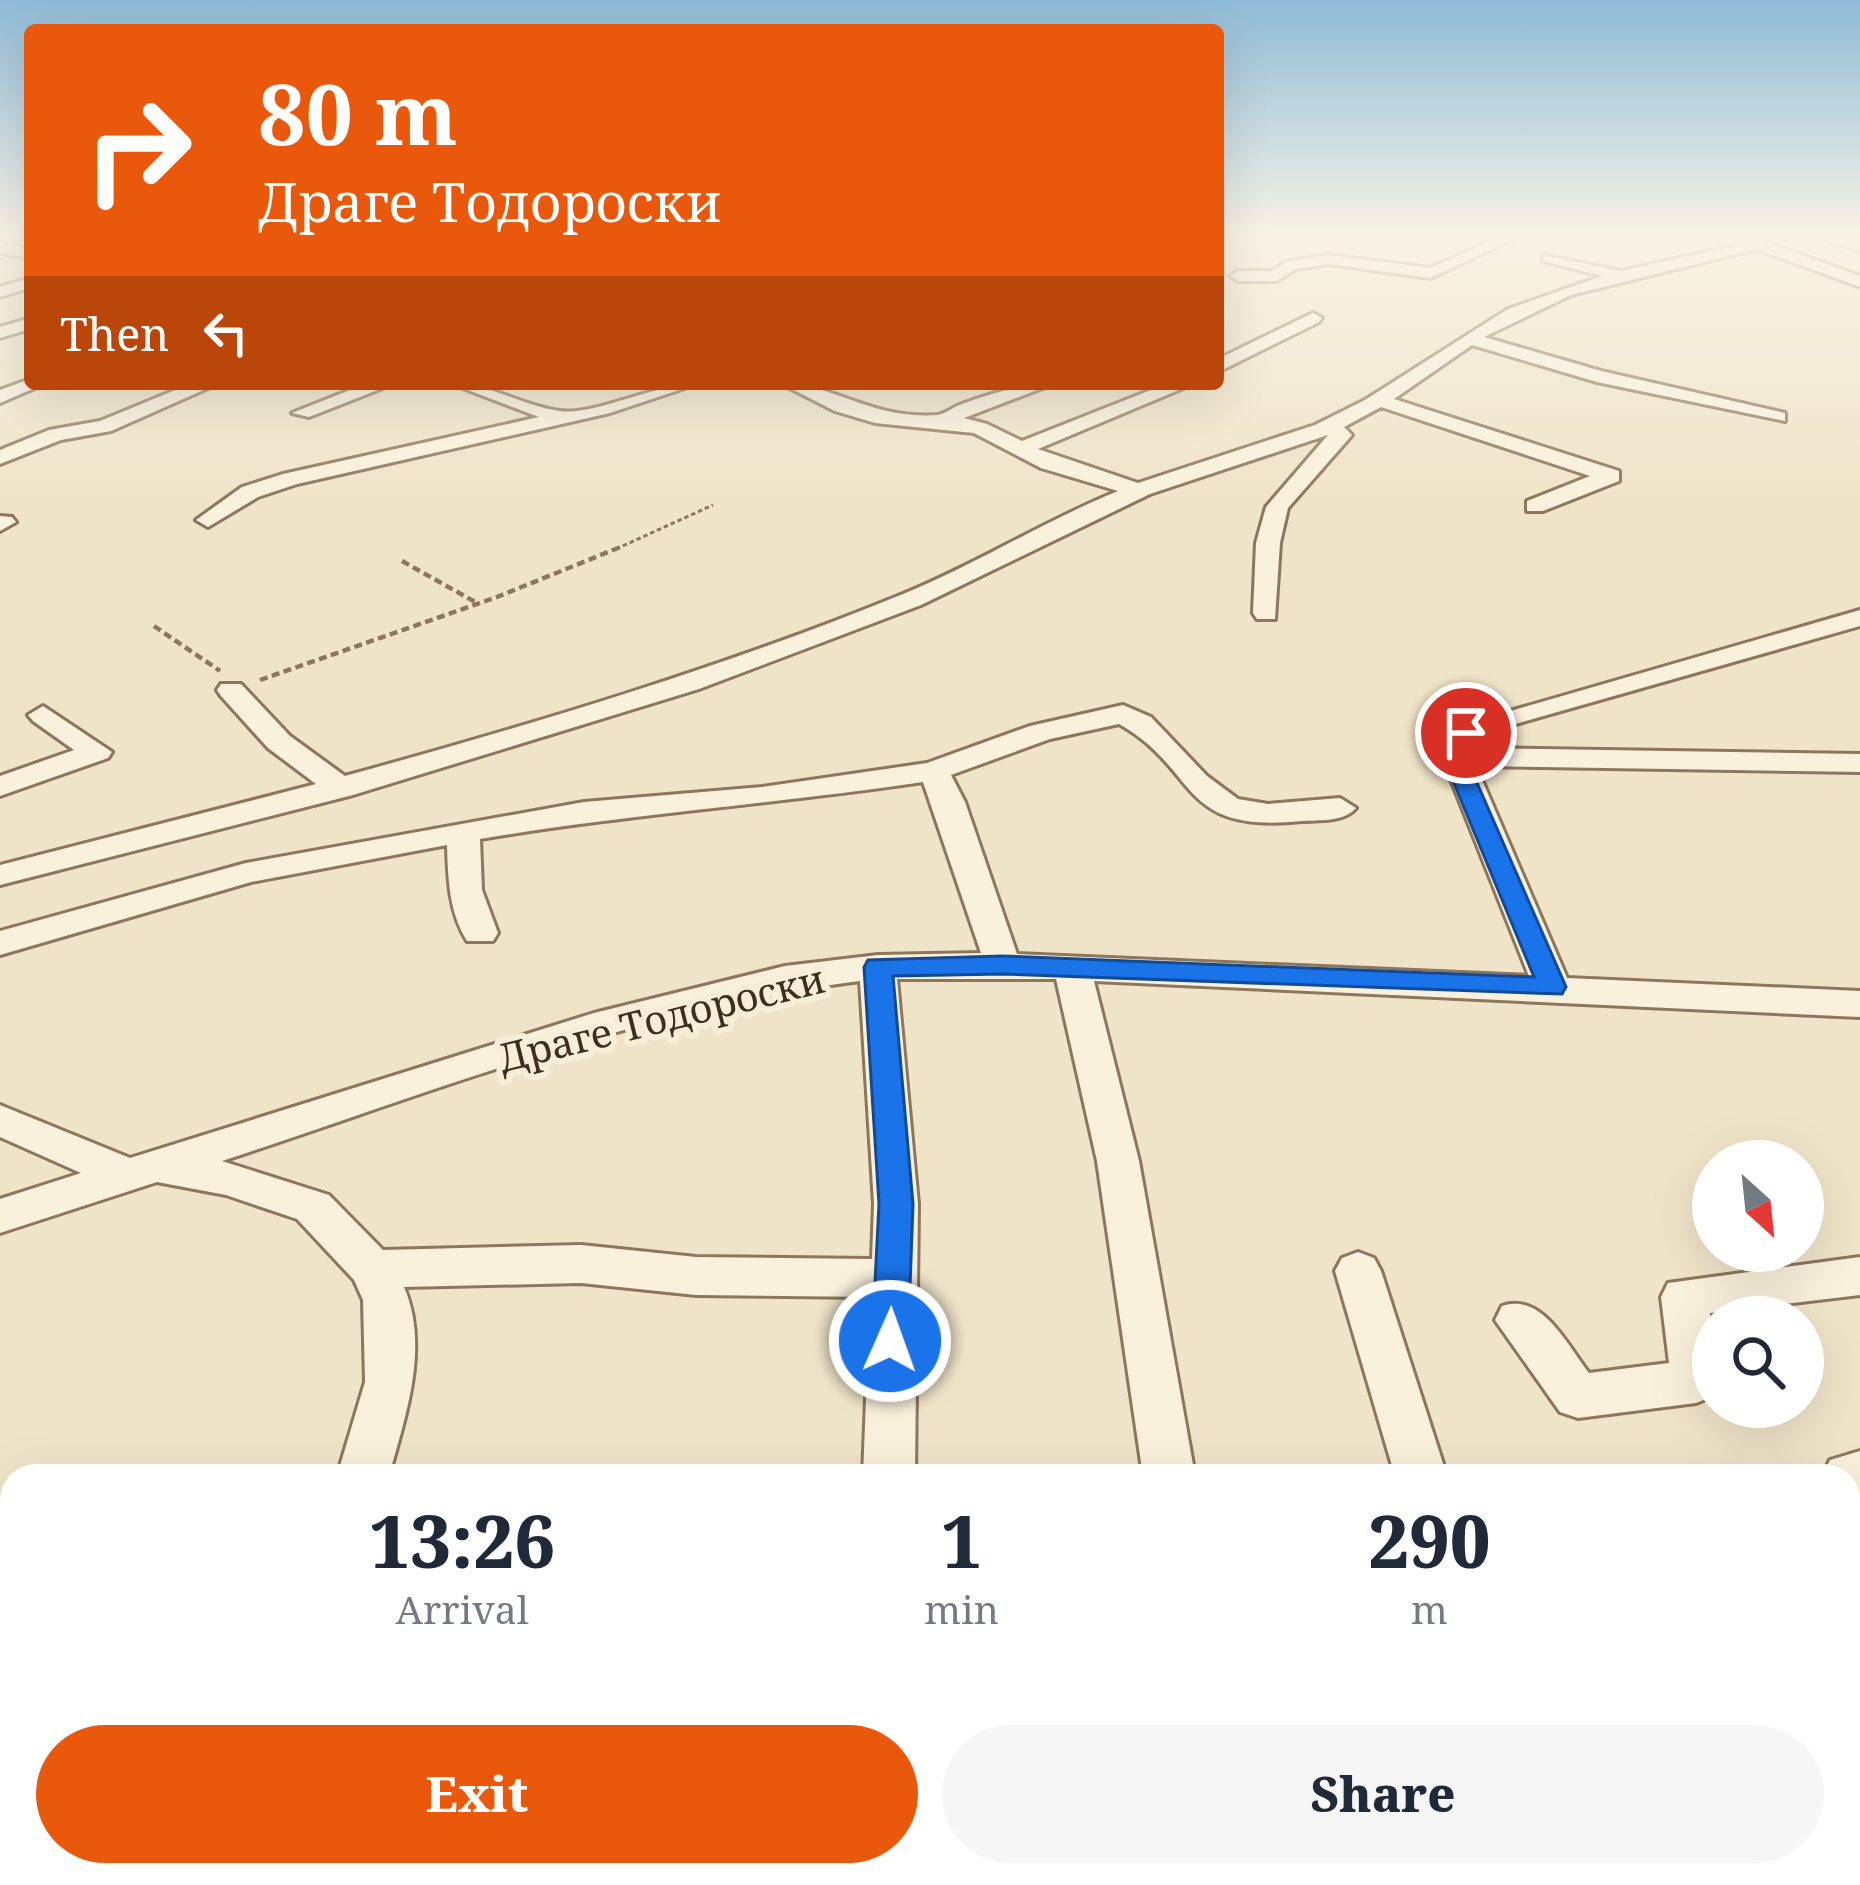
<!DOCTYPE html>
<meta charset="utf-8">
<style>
body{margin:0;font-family:"Noto Serif",serif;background:#f6f6f7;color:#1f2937;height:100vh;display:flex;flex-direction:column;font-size:45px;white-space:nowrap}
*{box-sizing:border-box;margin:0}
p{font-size:39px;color:#747a83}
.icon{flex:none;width:66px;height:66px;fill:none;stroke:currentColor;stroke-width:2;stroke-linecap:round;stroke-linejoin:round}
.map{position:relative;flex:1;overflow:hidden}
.details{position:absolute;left:0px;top:1464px;width:1860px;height:423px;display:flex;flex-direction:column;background:#fff;border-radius:36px 36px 0 0;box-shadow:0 12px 48px #0002}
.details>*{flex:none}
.banner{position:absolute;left:24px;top:24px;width:1200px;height:366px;border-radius:12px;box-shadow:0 12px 48px #0002;background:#ea580c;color:#fff;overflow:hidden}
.needle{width:78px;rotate:153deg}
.tools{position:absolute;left:1692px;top:1140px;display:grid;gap:24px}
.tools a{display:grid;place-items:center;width:132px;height:132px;border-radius:50%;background:#fff;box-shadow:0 12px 48px #0002;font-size:60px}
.pin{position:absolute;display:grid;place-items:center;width:102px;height:102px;color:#fff;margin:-51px;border:6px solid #fff;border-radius:50%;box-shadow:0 3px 12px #0007}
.me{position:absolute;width:132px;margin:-66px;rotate:2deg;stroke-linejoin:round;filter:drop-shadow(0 0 9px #0008)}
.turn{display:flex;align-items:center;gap:42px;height:252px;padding:0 36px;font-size:54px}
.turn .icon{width:156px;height:156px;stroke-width:2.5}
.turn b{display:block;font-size:84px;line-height:102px}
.then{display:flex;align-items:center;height:114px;padding:0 36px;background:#0003;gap:24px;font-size:45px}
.eta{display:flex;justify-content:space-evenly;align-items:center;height:204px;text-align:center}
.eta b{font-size:72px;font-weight:800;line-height:84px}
.cta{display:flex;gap:24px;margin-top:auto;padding:24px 36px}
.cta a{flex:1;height:138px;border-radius:72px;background:#ea580c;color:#fff;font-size:48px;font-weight:800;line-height:138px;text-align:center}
.cta a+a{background:#f6f6f7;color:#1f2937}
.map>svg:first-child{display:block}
</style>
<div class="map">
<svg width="1860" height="1885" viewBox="0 0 1860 1885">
<rect width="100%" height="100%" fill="#f0e4c8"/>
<path fill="#a9c4bc" stroke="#6f938a" stroke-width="3" d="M1860,1794V1885H176L270,1875H1848V1795Z"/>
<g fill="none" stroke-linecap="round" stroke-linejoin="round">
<defs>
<path id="minor" d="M1502,236H1521L1430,278L1328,264L1296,269L1277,281H1238L1230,276L1238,271H1273L1285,262L1328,255L1430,268Z
M1749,236L1860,276V287L1757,249L1571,295L1484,337L1601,371L1785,413V421L1597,382L1472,345L1394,399L1619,471V481L1543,511H1527V501L1590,476L1381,407L1344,427L1352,435L1288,508L1280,543L1275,619H1257L1253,613L1256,543L1266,507L1328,435L1150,494L921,605L699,689L353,795L0,885V865L316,784L268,748L221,696L217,690L221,684H241L290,736L345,776C534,724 722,668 903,594C977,564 1044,521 1118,491L1041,468L974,433L875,423L835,411L782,384C836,384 872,420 937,415C946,414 953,407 962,404C992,393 1021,384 1053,384L964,418L987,424L1022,441L1166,384H1193L1038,449L1138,483L1315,425L1365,400L1508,309L1602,276L1543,261V255L1621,271L1743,244L1732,237Z
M1816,236L1860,240V250L1818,239Z
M0,243L30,248V258L0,253Z
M30,278V288L0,297V287Z
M1313,313L1322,318L1319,322L1218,372V359Z
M30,318V329L0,338V327Z
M30,379V384H44L0,403V390Z
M190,384H217L111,431L61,440L0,464V450L49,430L100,421Z
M365,384H393L309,417L292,413Z
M452,384C492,384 522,406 560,411C594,416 653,384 697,384L610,413L297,484L258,497L208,527L196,520L242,487L283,474L539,417Z
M0,516L12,517L16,522L0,531Z
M1860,610V626L1512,725L1479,738L1475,748L1860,754V772L1476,766L1567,978L1860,991V1017L1094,981L1139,1161L1195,1476H1143L1097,1161L1056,979H897L918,1204L915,1476H863L870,1297L696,1295L581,1283L404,1287C430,1347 405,1417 389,1476H337L365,1382L363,1300L354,1280L297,1219L226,1195L157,1182L0,1233V1199L81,1173L0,1137V1105L130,1158L594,1013L785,966L878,955L981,953L923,782C775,804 627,814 480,839L482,890L498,933L493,941H467C449,912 448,879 447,845L251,882L0,955V931L246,863L584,802L762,787L927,763L1030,726L1123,705L1151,717L1207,776L1238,799L1268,804L1340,798L1356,808C1344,822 1320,820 1302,821C1176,834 1201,770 1119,724L1050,739L951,775L965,802L1017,954L1529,976L1442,757L1455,727ZM860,981L874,1204L872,1259L696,1257L581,1245L383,1250L329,1195L222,1161C430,1093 642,1008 860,981Z
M43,706L112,752L108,758L0,796V776L74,750L33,721L28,715Z
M1358,1252L1374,1258L1381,1271L1447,1476H1395L1335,1271L1342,1258Z
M1860,1257V1295L1710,1313L1713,1396L1696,1403L1578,1418L1560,1412L1495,1320L1502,1306C1542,1292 1567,1345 1589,1373L1669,1363L1661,1297L1668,1283Z
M1860,1451V1499L1848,1501V1476H1822L1830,1460Z
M1860,1582V1638L1848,1639V1583Z
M12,1793V1855L0,1856V1794Z"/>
</defs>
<use href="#minor" stroke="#8d765c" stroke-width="6"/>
<path stroke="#8d765c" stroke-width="3" stroke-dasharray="4.5 3" stroke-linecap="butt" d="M616,549L713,505"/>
<path stroke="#8d765c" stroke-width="4.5" stroke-dasharray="8 4.5" stroke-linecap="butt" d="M402,561L477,603
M154,626L220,671
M260,680L497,597L623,546"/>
<use href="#minor" fill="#faf1dc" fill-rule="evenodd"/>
</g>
<linearGradient id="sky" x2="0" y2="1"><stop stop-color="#8fbad6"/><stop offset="0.47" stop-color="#f8f3e6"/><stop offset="1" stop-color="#f8f3e6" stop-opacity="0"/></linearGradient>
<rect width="1860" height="500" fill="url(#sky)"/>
<path fill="#1a73e8" stroke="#114b97" stroke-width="3" d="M1466,726L1477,733L1469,757L1474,776L1566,987L1562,994L1003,974L893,976L913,1204L908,1341L903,1352L890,1357L877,1352L872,1341L879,1204L864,967L868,960L1003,956L1534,977L1451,776C1446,759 1445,732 1466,726Z"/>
<g text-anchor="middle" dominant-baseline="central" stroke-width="12" stroke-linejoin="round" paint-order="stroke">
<g font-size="39" fill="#3d2e20" stroke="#f7eed8">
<text transform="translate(661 1017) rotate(-14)">Драге Тодороски</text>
</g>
</g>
</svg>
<div class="tools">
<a><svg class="needle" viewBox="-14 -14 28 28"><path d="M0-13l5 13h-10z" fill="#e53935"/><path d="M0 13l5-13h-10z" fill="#747a83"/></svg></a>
<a><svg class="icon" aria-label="search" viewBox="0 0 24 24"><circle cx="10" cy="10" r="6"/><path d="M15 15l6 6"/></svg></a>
</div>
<div class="pin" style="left:1466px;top:733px;background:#d93025"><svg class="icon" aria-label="arrive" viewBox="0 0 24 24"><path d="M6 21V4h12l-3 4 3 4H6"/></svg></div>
<svg class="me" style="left:890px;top:1341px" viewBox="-20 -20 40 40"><circle r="17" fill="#1a73e8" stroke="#fff" stroke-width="3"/><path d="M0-11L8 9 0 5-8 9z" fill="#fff"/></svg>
<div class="banner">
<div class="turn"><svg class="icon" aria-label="right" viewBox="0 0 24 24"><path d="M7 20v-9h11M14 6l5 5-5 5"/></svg><div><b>80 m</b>Драге Тодороски</div></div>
<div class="then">Then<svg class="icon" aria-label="left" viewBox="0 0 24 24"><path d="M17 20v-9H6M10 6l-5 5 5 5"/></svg></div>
</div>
<section class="details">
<div class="eta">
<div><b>13:26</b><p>Arrival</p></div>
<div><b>1</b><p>min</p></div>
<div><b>290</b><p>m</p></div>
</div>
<div class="cta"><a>Exit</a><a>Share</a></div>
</section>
</div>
